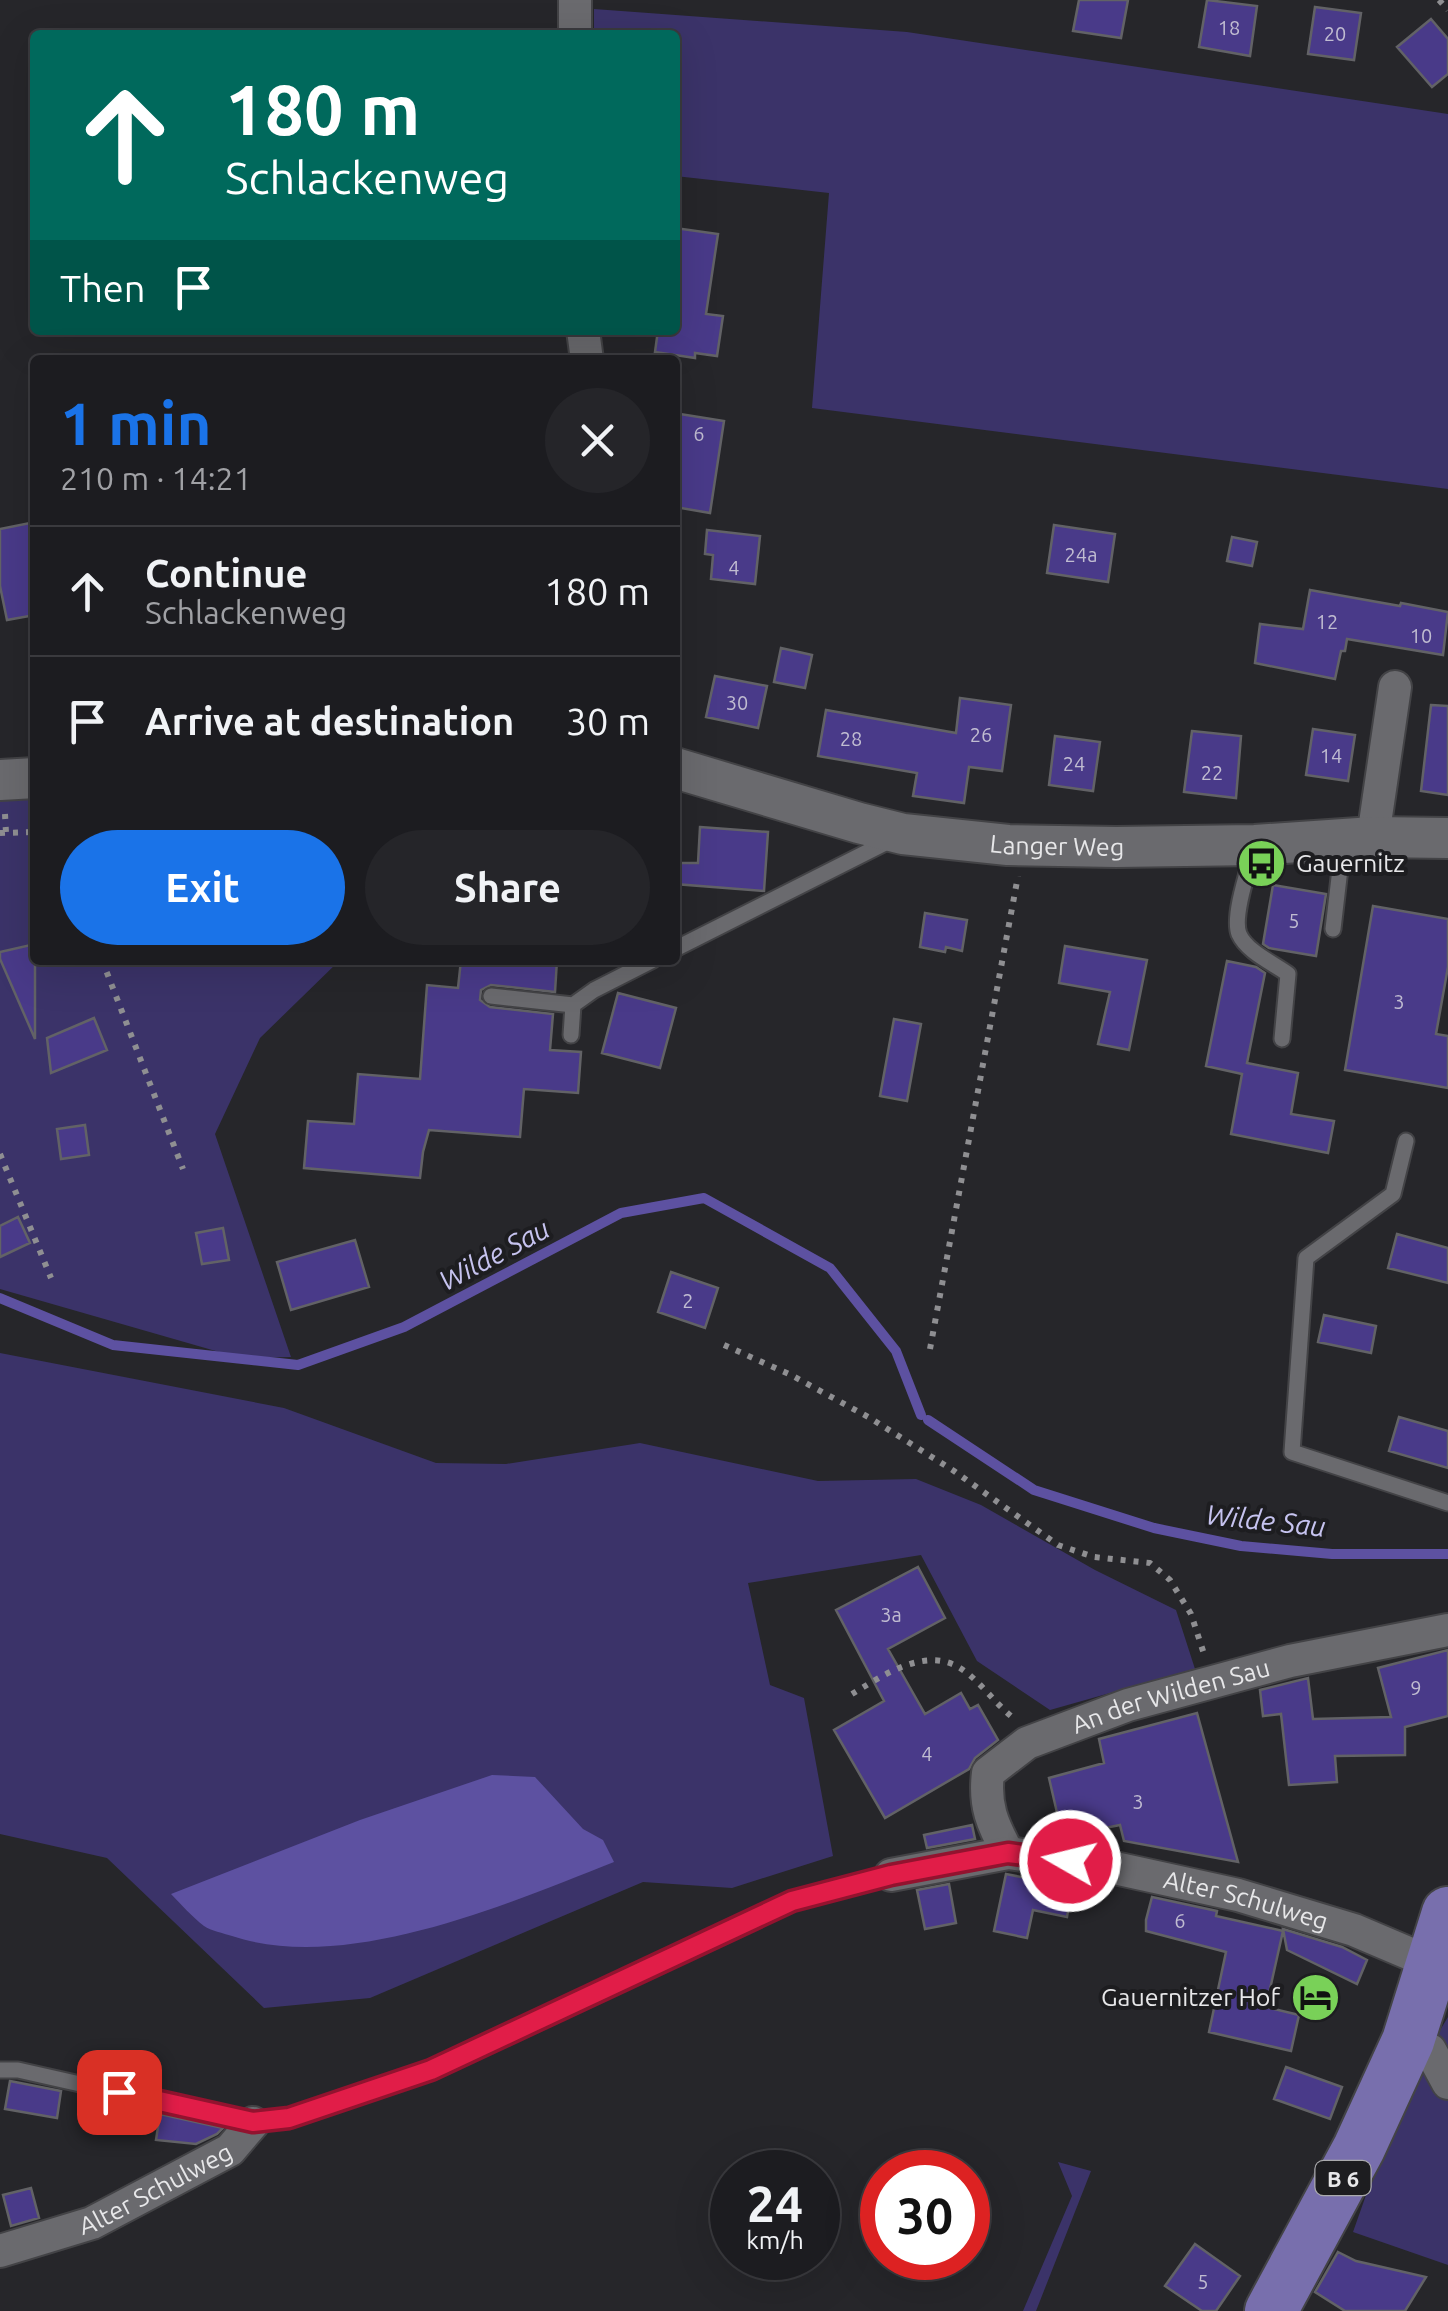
<!DOCTYPE html>
<meta charset="utf-8">
<style>
body{margin:0;font-family:Ubuntu,sans-serif;background:#252529;color:#f1f3f6;height:100vh;display:flex;flex-direction:column;font-size:38px;white-space:nowrap}
*{box-sizing:border-box;margin:0}
p{font-size:32px;color:#a0a1a5}
.icon{flex:none;width:55px;height:55px;fill:none;stroke:currentColor;stroke-width:2;stroke-linecap:round;stroke-linejoin:round}
.map{position:relative;flex:1;overflow:hidden}
.sheet{position:absolute;left:30px;top:355px;width:650px;height:610px;display:flex;flex-direction:column;background:#1c1c20;border-radius:10px;box-shadow:0 10px 40px #0002,0 0 0 2px #3a3a3e}
.sheet>*{flex:none}
.banner{position:absolute;left:30px;top:30px;width:650px;height:305px;border-radius:10px;box-shadow:0 10px 40px #0002,0 0 0 2px #3a3a3e;background:#00695c;color:#fff;overflow:hidden}
.speed{position:absolute;left:710px;top:2150px;display:flex;gap:20px;font-size:50px;font-weight:700;text-align:center}
.speed>*{display:grid;place-content:center;width:130px;height:130px;border-radius:50%;background:#1c1c20;box-shadow:0 10px 40px #0002,0 0 0 2px #3a3a3e;line-height:1}
.speed small{font-size:25px;font-weight:400}
.speed .limit{border:15px solid #d22;background:#fff;color:#111}
.pin{position:absolute;display:grid;place-items:center;width:85px;height:85px;color:#fff;margin:-42px;border-radius:20px;box-shadow:0 5px 15px #0006}
.me{position:absolute;width:110px;margin:-55px;rotate:278deg;stroke-linejoin:round;filter:drop-shadow(0 0 8px #0008)}
.turn{display:flex;align-items:center;gap:35px;height:210px;padding:0 30px;font-size:45px}
.turn .icon{width:130px;height:130px;stroke-width:2.5}
.turn b{display:block;font-size:70px;line-height:85px}
.then{display:flex;align-items:center;height:95px;padding:0 30px;background:#0003;gap:20px;font-size:38px}
.round{display:grid;place-items:center;flex:none;width:105px;height:105px;border-radius:52px;background:#252529}
.headline{display:flex;align-items:center;justify-content:space-between;height:170px;padding:0 30px}
h1{font-size:60px;font-weight:600;line-height:75px;color:#1a73e8}
.primary-button{display:flex;gap:20px;margin-top:auto;padding:20px 30px}
.primary-button a{flex:1;height:115px;border-radius:60px;background:#1a73e8;color:#fff;font-size:40px;font-weight:600;line-height:115px;text-align:center}
.primary-button a+a{background:#252529;color:#f1f3f6}
ul{padding:0;list-style:none}
li{display:flex;align-items:center;gap:30px;height:130px;padding:0 30px;border-top:2px solid #3a3a3e}
li div{flex:1}
li b{display:block;font-size:38px}
li em{font-style:normal}
.map>svg:first-child{display:block}
</style>
<div class="map">
<svg width="1448" height="2311" viewBox="0 0 1448 2311">
<rect width="100%" height="100%" fill="#26262a"/>
<path fill="#3b3369" d="M594,9L907,32L1448,114V489L812,408L829,193L675,176V35H594Z
M35,793V960H340L260,1038L215,1134L291,1357L240,1358L0,1289V796Z
M0,1353L284,1408L436,1463L506,1464L640,1443L818,1481L916,1479L981,1505L1095,1570L1176,1610L1195,1669L1050,1710L977,1661L921,1555L748,1583L770,1685L804,1698L833,1856L732,1888L643,1882L370,1998L264,2008L107,1858L0,1834Z
M1448,2017V2265L1353,2232L1402,2093Z
M1058,2162L1091,2171L1036,2311H1023L1072,2196Z"/>
<path fill="#5d51a1" d="M492,1775L535,1777L583,1829L603,1840L614,1862C507,1904 346,1974 232,1936C223,1933 211,1931 204,1926C192,1917 181,1904 171,1894L360,1820Z"/>
<g fill="none" stroke-linecap="round" stroke-linejoin="round">
<path stroke="#5d51a1" stroke-width="10" d="M0,1298L113,1345L298,1365L404,1327L621,1213L704,1198L830,1268L896,1351L921,1415
M928,1420L1034,1490L1154,1528L1241,1546L1332,1554H1448"/>
</g>
<path fill="#493a89" stroke="#626266" stroke-width="2.5" d="M1079,0H1128L1121,38L1073,31Z
M1207,0L1257,6L1250,56L1199,47Z
M1315,7L1361,13L1354,60L1308,54Z
M1431,19L1448,39V74L1432,87L1397,47Z
M675,228L718,234L706,314L723,316L717,356L695,353V358L655,352L658,330H675Z
M680,414L724,421L710,513L675,507V444Z
M35,522V615L7,620L0,586V529Z
M1054,525L1115,534L1108,582L1047,573Z
M707,530L760,536L755,584L711,579L713,555L705,554Z
M1232,537L1257,542L1252,566L1227,561Z
M1310,590L1400,606L1401,603L1448,612L1443,655L1347,639L1345,651H1341L1335,679L1255,663L1260,624L1303,629Z
M781,648L812,655L805,688L774,682Z
M715,676L767,686L758,728L706,717Z
M960,698L1011,705L1002,771L969,767L964,803L913,796L917,773L818,756L826,710L956,733Z
M1431,705L1448,706V795L1421,791Z
M1313,729L1355,735L1348,781L1306,775Z
M1192,731L1241,736L1236,798L1184,792Z
M1055,736L1100,742L1093,791L1049,785Z
M700,827L768,832L764,891L675,884V863H698Z
M1273,885L1326,894L1316,956L1269,948L1263,944Z
M1373,906L1448,919V967L1436,1034L1448,1036V1088L1345,1070Z
M925,913L967,920L962,951L946,947L945,952L920,947Z
M35,944V1039L0,959V952Z
M1065,946L1147,960L1129,1050L1098,1044L1110,992L1059,983Z
M461,960H557L555,992L491,985L481,990L480,1000L490,1007L553,1014L550,1050L581,1052L578,1093L524,1089L520,1137L429,1130L423,1152L420,1178L304,1168L308,1121L354,1124L358,1074L420,1079L427,985L458,988Z
M1227,961L1256,967L1265,973L1247,1063L1298,1073L1291,1114L1334,1121L1328,1153L1231,1134L1242,1074L1206,1066Z
M618,993L676,1008L660,1068L602,1053Z
M94,1018L107,1050L51,1073L47,1038Z
M894,1019L921,1024L907,1101L880,1096Z
M85,1125L89,1155L61,1159L57,1129Z
M18,1217L30,1243L0,1257V1226Z
M223,1228L229,1260L202,1264L196,1233Z
M1397,1234L1448,1248V1283L1388,1268Z
M355,1240L369,1287L291,1310L277,1262Z
M671,1272L718,1288L705,1328L658,1312Z
M1324,1315L1376,1326L1371,1353L1318,1342Z
M1399,1417L1448,1431V1468L1389,1451Z
M918,1567L945,1618L888,1649L925,1714L961,1693L970,1709L978,1705L998,1740L975,1758L969,1769L885,1818L834,1730L884,1701L836,1610Z
M1448,1650V1716L1405,1727V1755L1335,1756L1337,1782L1289,1785L1281,1714L1263,1716L1260,1690L1308,1678L1313,1719L1391,1717L1378,1668Z
M1197,1713L1238,1862L1124,1841L1120,1825L1080,1833L1061,1830L1049,1778L1104,1763L1099,1739Z
M972,1825L975,1839L927,1848L924,1835Z
M1006,1874L1072,1887L1067,1917L1033,1910L1027,1938L994,1931Z
M949,1884L956,1923L925,1929L917,1890Z
M1152,1897L1217,1911L1216,1916L1283,1931L1266,2007L1299,2015L1291,2051L1209,2032L1226,1952L1146,1931V1920Z
M1283,1929L1342,1947L1367,1960L1357,1984L1287,1950Z
M1286,2067L1342,2087L1330,2119L1274,2099Z
M10,2081L61,2091L57,2118L5,2109Z
M160,2114L223,2128L217,2134L196,2144L156,2140Z
M31,2188L39,2218L11,2226L3,2195Z
M1195,2244L1240,2276L1216,2311H1202L1165,2286Z
M1338,2252L1356,2261L1426,2277L1405,2311H1345L1315,2292Z"/>
<g fill="none" stroke-linecap="round" stroke-linejoin="round">
<defs>
<path id="service" d="M1254,849C1249,868 1232,916 1239,934C1247,952 1273,963 1288,974L1282,1039
M1333,929L1343,843
M675,949L891,840
M491,996L573,1005
M571,1035L573,1005L594,990L653,960
M1406,1141L1393,1194L1306,1258L1292,1452L1448,1503
M0,2070H18L253,2123L289,2117L431,2069L793,1901L891,1875"/>
<g id="minor">
<path d="M575,0V35"/>
<path d="M583,330L587,360"/>
<path d="M1373,837L1395,687"/>
<path id="s1" d="M1008,1853C992,1824 984,1805 988,1773L1027,1743L1128,1705L1290,1661L1448,1630"/>
<path id="s2" d="M891,1875L1008,1853L1101,1865L1238,1895L1354,1930L1434,1964"/>
<path d="M1408,2041L1430,2050L1448,2083"/>
<path id="s3" d="M0,2251L92,2223L230,2150L253,2123"/>
</g>
<g id="tertiary">
<path id="s4" d="M675,768L859,823L903,834L1008,845L1116,847L1255,845L1373,837L1448,838"/>
<path d="M0,780L35,778"/>
</g>
<path id="primary" d="M1271,2311L1359,2148L1408,2041L1448,1913"/>
</defs>
<use href="#service" stroke="#434346" stroke-width="19"/>
<use href="#minor" stroke="#434346" stroke-width="36"/>
<use href="#tertiary" stroke="#434346" stroke-width="44"/>
<use href="#primary" stroke="#434346" stroke-width="56"/>
<path stroke="#8f8f92" stroke-width="6" stroke-dasharray="5 8" stroke-linecap="butt" d="M1439,0L1448,10
M5,814L6,833
M0,833L35,832
M102,960L183,1169
M0,1154L51,1278
M724,1345L791,1375L870,1418L954,1471L1058,1545L1094,1557L1150,1563L1170,1580L1191,1614L1204,1654
M930,1349L1018,876
M852,1694C882,1676 925,1646 960,1668C979,1680 993,1701 1011,1716"/>
<use href="#service" stroke="#6a6a6e" stroke-width="15"/>
<use href="#minor" stroke="#6a6a6e" stroke-width="32"/>
<use href="#tertiary" stroke="#6a6a6e" stroke-width="40"/>
<use href="#primary" stroke="#786fad" stroke-width="52"/>
</g>
<g fill="none" stroke-linecap="round" stroke-linejoin="round">
<defs>
<path id="route" d="M119,2092L253,2122L289,2118L431,2070L792,1901L891,1875L1008,1853L1070,1861"/>
</defs>
<use href="#route" stroke="#92132f" stroke-width="25"/>
<use href="#route" stroke="#e11d48" stroke-width="18"/>
</g>
<defs>
<symbol id="bus-disc" viewBox="-11 -11 22 22"><circle r="9.5" fill="#79d158" stroke="#1d1d20"/><path d="M-5-6H5V4H4V6H2V4H-2V6H-4V4H-5ZM-3.5-4V0h7V-4ZM-3.5 1.2v1.5H-2V1.2ZM2 1.2v1.5H3.5V1.2Z" fill="#111"/></symbol>
<symbol id="hotel-disc" viewBox="-11 -11 22 22"><circle r="9.5" fill="#79d158" stroke="#1d1d20"/><path d="M-6-4.5h1.5V1H6V5H4.5V3h-9V5H-6ZM-4 0a1.8 1.8 0 1 1 3.6 0ZM.5 0V-2.5h3Q6-2.5 6 0Z" fill="#111"/></symbol>
</defs>
<g fill-rule="evenodd">
<use href="#bus-disc" x="1234" y="836" width="55" height="55"/>
<use href="#hotel-disc" x="1288" y="1970" width="55" height="55"/>
</g>
<g text-anchor="middle" dominant-baseline="central" stroke-width="8" stroke-linejoin="round" paint-order="stroke">
<g font-size="20" fill="#c0bcd1">
<text x="1229" y="27">18</text>
<text x="1335" y="33">20</text>
<text x="699" y="433">6</text>
<text x="1081" y="554">24a</text>
<text x="734" y="567">4</text>
<text x="1327" y="621">12</text>
<text x="1421" y="635">10</text>
<text x="737" y="702">30</text>
<text x="981" y="734">26</text>
<text x="851" y="738">28</text>
<text x="1331" y="755">14</text>
<text x="1074" y="763">24</text>
<text x="1212" y="772">22</text>
<text x="1294" y="920">5</text>
<text x="1399" y="1001">3</text>
<text x="688" y="1300">2</text>
<text x="891" y="1614">3a</text>
<text x="1416" y="1687">9</text>
<text x="927" y="1753">4</text>
<text x="1138" y="1801">3</text>
<text x="1180" y="1920">6</text>
<text x="1203" y="2281">5</text>
</g>
<rect fill="#1d1d20" stroke="#aaaaad" stroke-width="2.5" x="1315.5" y="2161" width="55" height="34" rx="8"/>
<g font-size="22" font-weight="bold" fill="#e7e7e9">
<text x="1343" y="2178">B 6</text>
</g>
<g font-size="25" fill="#e7e7e9" stroke="#1d1d20">
<text stroke="none"><textPath href="#s4" startOffset="392">Langer Weg</textPath></text>
<text stroke="none"><textPath href="#s1" startOffset="285">An der Wilden Sau</textPath></text>
<text stroke="none"><textPath href="#s2" startOffset="362">Alter Schulweg</textPath></text>
<text stroke="none"><textPath href="#s3" startOffset="168">Alter Schulweg</textPath></text>
</g>
<g font-size="25" fill="#e7e7e9" stroke="#1d1d20" text-anchor="start">
<text x="1296" y="863">Gauernitz</text>
<text x="1280" y="1997" text-anchor="end">Gauernitzer Hof</text>
</g>
<g font-size="28" font-style="italic" fill="#c6c3ef" stroke="#1d1d20">
<text transform="translate(494 1254) rotate(-28)">Wilde Sau</text>
<text transform="translate(1266 1520) rotate(6)">Wilde Sau</text>
</g>
</g>
</svg>
<div class="speed"><div>24<small>km/h</small></div><div class="limit">30</div></div>
<div class="pin" style="left:119px;top:2092px;background:#d93025"><svg class="icon" aria-label="arrive" viewBox="0 0 24 24"><path d="M6 21V4h12l-3 4 3 4H6"/></svg></div>
<svg class="me" style="left:1070px;top:1861px" viewBox="-20 -20 40 40"><circle r="17" fill="#e11d48" stroke="#fff" stroke-width="3"/><path d="M0-11L8 9 0 5-8 9z" fill="#fff"/></svg>
<div class="banner">
<div class="turn"><svg class="icon" aria-label="ahead" viewBox="0 0 24 24"><path d="M12 20V5M6 11l6-6 6 6"/></svg><div><b>180 m</b>Schlackenweg</div></div>
<div class="then">Then<svg class="icon" aria-label="arrive" viewBox="0 0 24 24"><path d="M6 21V4h12l-3 4 3 4H6"/></svg></div>
</div>
<section class="sheet">
<div class="headline"><div><h1>1 min</h1><p>210 m · 14:21</p></div><a class="round"><svg class="icon" aria-label="close" viewBox="0 0 24 24"><path d="M6 6l12 12M18 6L6 18"/></svg></a></div>
<ul>
<li><svg class="icon" aria-label="ahead" viewBox="0 0 24 24"><path d="M12 20V5M6 11l6-6 6 6"/></svg><div><b>Continue</b><p>Schlackenweg</p></div><em>180 m</em></li>
<li><svg class="icon" aria-label="arrive" viewBox="0 0 24 24"><path d="M6 21V4h12l-3 4 3 4H6"/></svg><div><b>Arrive at destination</b></div><em>30 m</em></li>
</ul>
<div class="primary-button"><a>Exit</a><a>Share</a></div>
</section>
</div>
